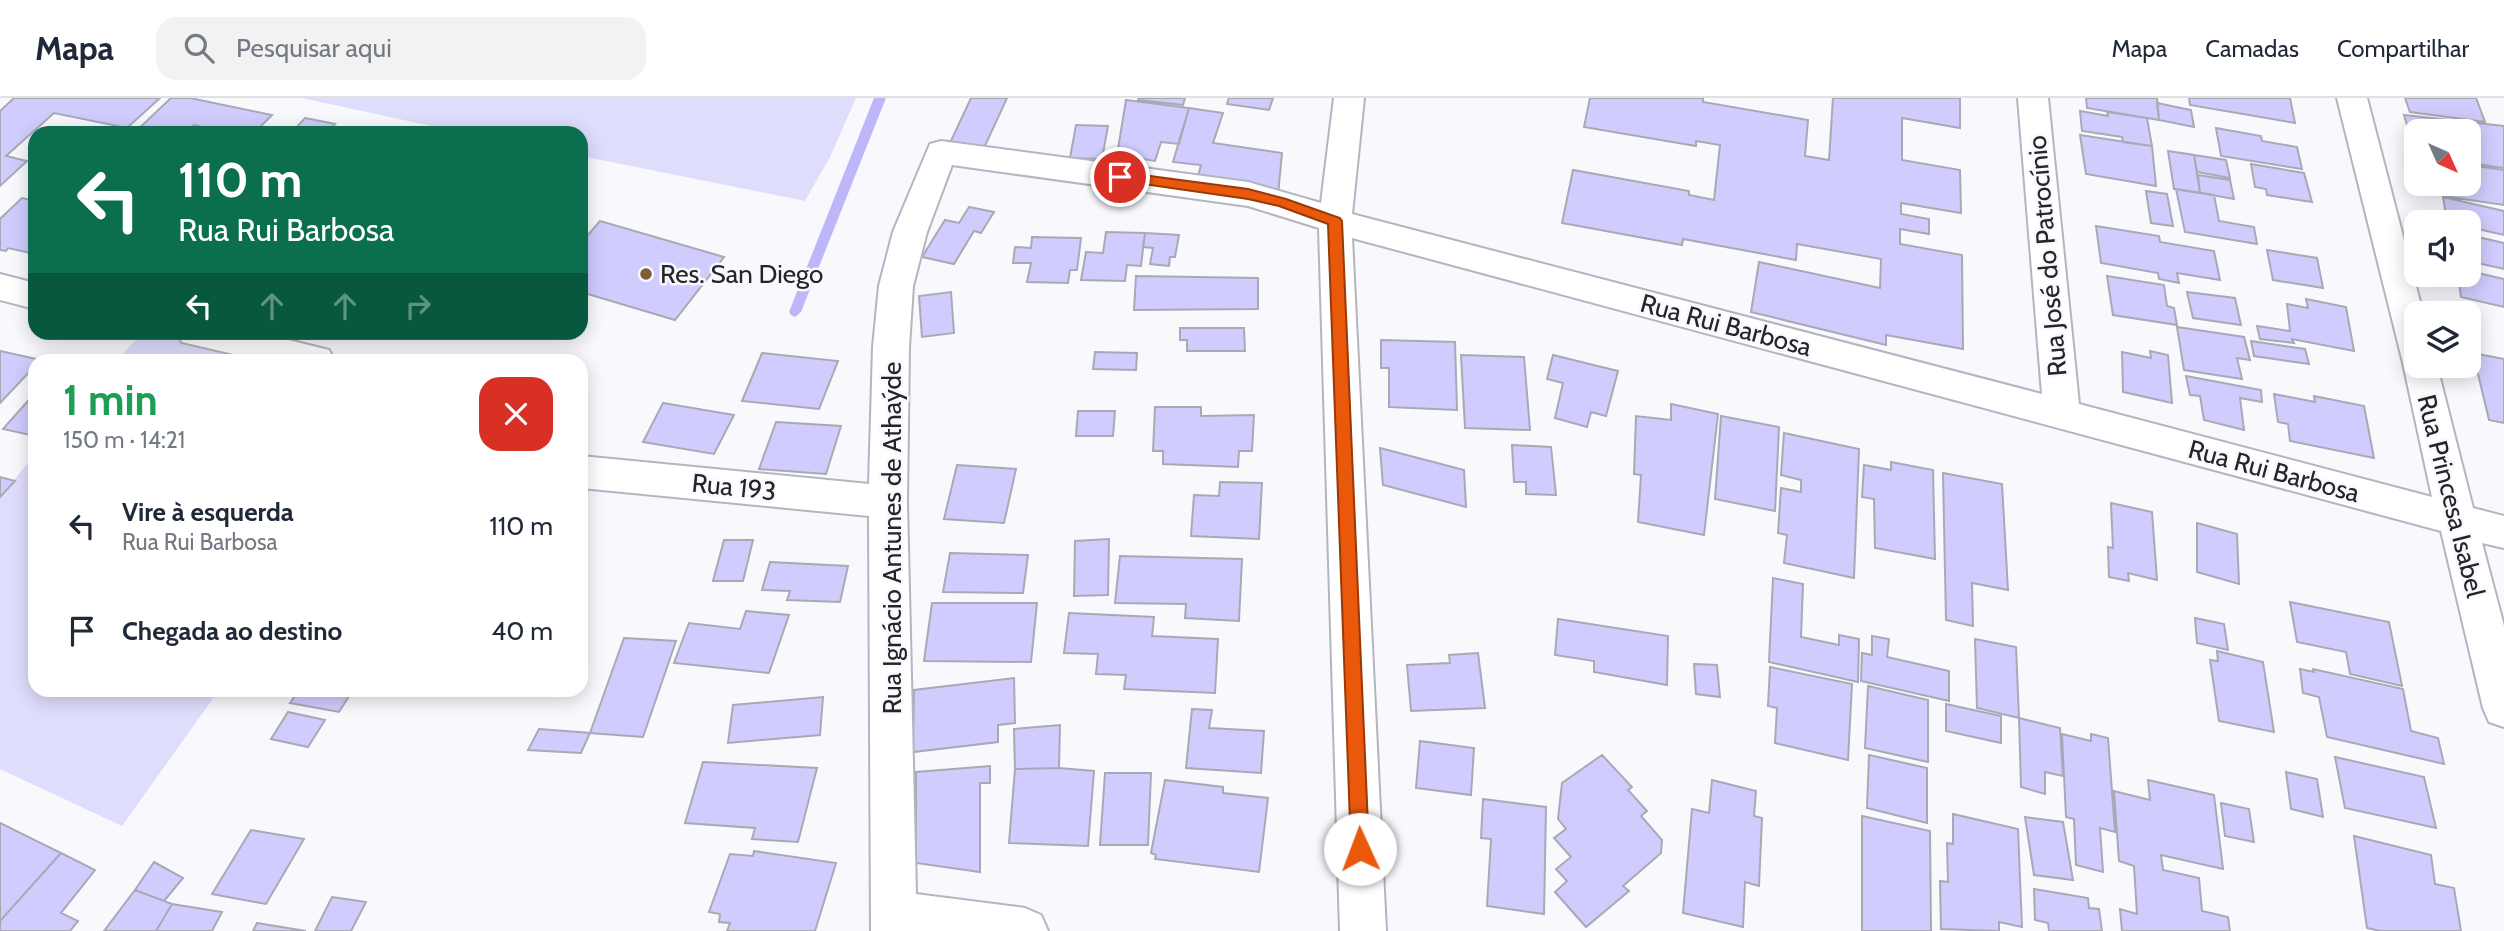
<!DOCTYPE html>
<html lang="pt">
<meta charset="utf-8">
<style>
body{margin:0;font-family:Cabin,sans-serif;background:#f2f2f3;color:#1f2937;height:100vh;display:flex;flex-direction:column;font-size:26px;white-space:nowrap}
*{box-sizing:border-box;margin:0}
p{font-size:23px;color:#747a83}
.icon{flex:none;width:38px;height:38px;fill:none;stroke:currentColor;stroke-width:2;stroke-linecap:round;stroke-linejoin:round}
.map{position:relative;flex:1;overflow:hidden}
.details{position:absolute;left:28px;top:256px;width:560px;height:343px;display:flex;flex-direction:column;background:#fff;border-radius:21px;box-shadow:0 4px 18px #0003}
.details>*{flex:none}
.guide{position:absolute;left:28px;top:28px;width:560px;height:214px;border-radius:21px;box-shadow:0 4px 18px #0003;background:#0b6e4f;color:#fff;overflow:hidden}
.needle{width:46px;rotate:135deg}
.tools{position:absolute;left:2404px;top:21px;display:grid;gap:14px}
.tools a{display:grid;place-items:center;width:77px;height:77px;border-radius:14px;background:#fff;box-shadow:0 4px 18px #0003;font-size:35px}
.pin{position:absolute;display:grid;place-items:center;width:60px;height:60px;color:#fff;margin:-30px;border:4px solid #fff;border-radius:50%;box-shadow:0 2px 7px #0007}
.me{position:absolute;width:77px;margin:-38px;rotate:358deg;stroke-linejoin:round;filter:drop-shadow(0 0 5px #0008)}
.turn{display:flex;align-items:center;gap:24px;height:147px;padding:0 35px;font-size:32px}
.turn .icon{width:91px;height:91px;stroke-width:2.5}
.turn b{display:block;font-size:49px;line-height:60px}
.lanes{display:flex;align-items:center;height:66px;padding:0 35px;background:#0003;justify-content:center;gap:35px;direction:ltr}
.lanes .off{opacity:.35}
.round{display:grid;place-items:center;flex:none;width:74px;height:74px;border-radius:21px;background:#f2f2f3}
.overview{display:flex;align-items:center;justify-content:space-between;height:119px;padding:0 35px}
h1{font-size:42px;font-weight:700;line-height:52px;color:#1e9e55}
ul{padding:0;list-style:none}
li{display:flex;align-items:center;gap:21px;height:105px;padding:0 35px}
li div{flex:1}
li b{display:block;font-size:26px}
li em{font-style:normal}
header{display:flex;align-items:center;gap:42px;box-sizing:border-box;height:98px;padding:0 35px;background:#fff;border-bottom:2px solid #e0e1e3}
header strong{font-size:33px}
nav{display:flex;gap:38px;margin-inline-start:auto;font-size:24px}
.search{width:490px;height:63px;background:#f2f2f3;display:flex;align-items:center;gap:18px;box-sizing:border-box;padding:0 24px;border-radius:21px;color:#747a83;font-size:26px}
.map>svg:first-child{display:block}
</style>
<header>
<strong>Mapa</strong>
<div class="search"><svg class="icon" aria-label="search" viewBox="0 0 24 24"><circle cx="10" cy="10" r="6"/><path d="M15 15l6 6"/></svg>Pesquisar aqui</div>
<nav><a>Mapa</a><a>Camadas</a><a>Compartilhar</a></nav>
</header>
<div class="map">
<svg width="2504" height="833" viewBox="0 0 2504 833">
<rect width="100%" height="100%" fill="#f8f8fd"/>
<path fill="#dfddfc" d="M302,0H856L830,59L805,103L581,58V35H464Z
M143,234L194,235L316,262H117Z
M35,356V592H219L122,728L0,671V399Z"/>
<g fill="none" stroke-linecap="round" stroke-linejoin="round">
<path fill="#bdb7f9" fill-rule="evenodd" d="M874,0H886L801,214L795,219L791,217L789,214Z"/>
</g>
<path fill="#d0cdfe" stroke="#a9a9b5" stroke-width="2" d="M14,0H160L127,30L54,15L6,58L27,63L0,88V13Z
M171,0H190L272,17L254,35H203L207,30L194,27L187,35H134Z
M971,0H1007L984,50L950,45Z
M1139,0H1185L1183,7L1138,2Z
M1229,0H1273L1269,12L1227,6Z
M1590,0H1703V4L1808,22L1805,58L1829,62L1833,0H1960V30L1902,20V62L1960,72L1961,115L1901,105V116L1929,121V136L1900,131V146L1962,157L1963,251L1886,237V247L1751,214L1759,164L1880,190L1881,161L1797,146L1796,162L1683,141L1682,147L1562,125L1573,72L1689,93V97L1714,102L1720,47L1696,43V48L1584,29Z
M2086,0H2157L2159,22L2087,10Z
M2189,0H2290L2295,25L2190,7Z
M2405,0H2476L2485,24L2410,14Z
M1126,2L1189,10L1179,46L1161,44L1155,63L1117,57Z
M2157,5L2191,12L2194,29L2159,22Z
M1189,10L1223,15L1213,45L1282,55L1278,97L1197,82L1201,67L1173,64Z
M2080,13L2108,18L2107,14L2147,20L2152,48L2123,44L2122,39L2082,33Z
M2404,17L2504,28V70L2469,65V33H2417L2416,57Z
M305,20L335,26L327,35H291Z
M1076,27L1108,28L1102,61L1070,60Z
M2216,30L2261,38L2262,43L2297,49L2302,71L2221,58Z
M2080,37L2152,48L2156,88L2086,76Z
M2168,53L2194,57L2200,95L2174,91Z
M2194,57L2226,62L2230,80L2197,74Z
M2251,66L2304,75L2312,104L2267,97L2266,91L2255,89Z
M2469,67L2504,72V107L2443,98L2439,86H2469Z
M2198,77L2230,82L2234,101L2200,95Z
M2176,91L2214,97L2219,123L2254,129L2257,146L2185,134Z
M2146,93L2167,96L2173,128L2151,125Z
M2443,99L2504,113V137L2469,129V124L2447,123Z
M22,100L35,103V156L8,150L6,153L0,152V121Z
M969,109L994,114L981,135L974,133L954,166L922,159L945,122L959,125Z
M600,123L724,159L675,222L581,194V145Z
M2096,128L2159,138L2160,144L2214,153L2220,182L2177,175L2179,185L2159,181L2158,175L2101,165Z
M1106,134L1145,135L1141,168L1127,167L1125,183L1081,182L1086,154L1103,155Z
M1145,135L1179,137L1175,159H1170L1169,168L1150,166L1153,150L1143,149Z
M2469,137L2504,145V171L2469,163Z
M1032,139L1081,140L1077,172H1070L1068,185L1027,184L1031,165H1013L1015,149L1031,150Z
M2267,152L2317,160L2323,190L2273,182Z
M2469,173L2504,181V209L2461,199L2458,177H2469Z
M1136,178L1258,180V211L1134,212Z
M2107,178L2164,187L2167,208L2174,210L2177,227L2113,217Z
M951,194L954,235L922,239L919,198Z
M2187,194L2235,200L2241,227L2193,220Z
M2306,201L2346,209L2354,253L2292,241L2294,245L2260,241L2257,228L2290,233L2287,206L2308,210Z
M2177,229L2244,239L2250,262L2237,260L2242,281L2184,272Z
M1180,230H1244L1245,253H1187V242H1180Z
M1381,242L1455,244L1457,312L1389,309V270H1381Z
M2251,243L2305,251L2309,266L2254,258Z
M0,253L41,262H35V268L0,305Z
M2150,253L2168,257L2172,305L2123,294L2122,254L2151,260Z
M1095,254L1137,255L1136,272L1093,271Z
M762,255L838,263L819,311L742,303Z
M2473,255L2504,261V325L2489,322Z
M1461,257L1524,259L1530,332L1465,330Z
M1553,257L1618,273L1606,318L1591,314L1587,329L1555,320L1563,285L1547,281Z
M2186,278L2261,292L2262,304L2240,300L2244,332L2204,322L2200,298L2190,297Z
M35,295V338L3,331Z
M2274,296L2315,304L2314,298L2364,308L2374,360L2290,343L2288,326L2278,324Z
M663,305L734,317L714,356L643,344Z
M1671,306L1718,316L1704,437L1638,424L1641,377L1634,376L1636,318L1671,322Z
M1155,309H1201V318L1254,317L1252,353H1239L1238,369L1163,366V353H1153Z
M1078,313H1115L1113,338H1076Z
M1721,318L1779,329L1775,413L1715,401Z
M776,324L841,328L826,376L759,371Z
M1784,335L1859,351L1854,480L1784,465L1787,437L1778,435L1781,390L1801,394V382L1781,377Z
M1512,347L1551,349L1556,397L1526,396V384H1514Z
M1380,350L1464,372L1466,409L1383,387Z
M1891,364L1933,372L1935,461L1875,450L1874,401L1862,399L1864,367L1891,372Z
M957,367L1016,371L1004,425L944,421Z
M1943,375L2002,386L2008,492L1972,485L1973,528L1946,522Z
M0,379L15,383L0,399Z
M1220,384L1262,385L1259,441L1191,438L1194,397L1219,398Z
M2111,405L2152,414L2157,482L2128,475L2129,483L2109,479L2108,449L2113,450Z
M2197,425L2237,436L2239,486L2197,474Z
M1109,441L1108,497L1074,498L1075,443Z
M724,442H753L743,483H713Z
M950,455L1028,457L1023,495L943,494Z
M1120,458L1242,461L1239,523L1185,520L1186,506L1115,505Z
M770,464L848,468L840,504L787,502L790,493L762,492Z
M1773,480L1803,486L1801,539L1839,547V537L1859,541L1858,584L1769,564Z
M2290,504L2389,524L2402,588L2350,576L2346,554L2297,544Z
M932,505H1037L1031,564L924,563Z
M746,513L789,517L769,575L674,565L689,525L740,531Z
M1069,515L1154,519L1152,538L1218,541L1215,595L1124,591L1126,577L1096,576L1098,556L1064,555Z
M2195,520L2224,526L2228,552L2197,545Z
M1558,521L1668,538L1667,587L1594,574V563L1555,557Z
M1872,538L1889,541L1887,559L1949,573V603L1861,583L1862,555L1872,557Z
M624,540L676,543L643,639L590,635Z
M1975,541L2016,549L2019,620L1977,610Z
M2217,553L2263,564L2274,634L2219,623L2210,562L2218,563Z
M1478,555L1485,610L1411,613L1407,567L1450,565L1449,557Z
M1694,566L1717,567L1720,599L1696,596Z
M1770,569L1852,586L1848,662L1775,645L1777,610L1768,608Z
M2300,571L2314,574L2313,571L2403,591L2411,633L2438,640L2444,666L2327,639L2319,599L2303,595Z
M1014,580L1015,625L998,627V644L913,654L914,592Z
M1868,588L1928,602V664L1865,650Z
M299,592H353L339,614L290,605Z
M823,599L820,637L728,645L733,607Z
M1946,606L2001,618V645L1946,633Z
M1192,611L1212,612L1209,630L1264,633L1261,675L1186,670Z
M288,614L325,622L308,649L271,641Z
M2019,620L2060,630L2063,678L2045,674V696L2021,689Z
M1060,627L1059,670L1015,671L1014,631Z
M539,631L590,635L581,655L528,652Z
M2062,636L2091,643V636L2108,640L2115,734L2100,730L2103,774L2076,767L2074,721L2066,719Z
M1420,643L1474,650L1471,697L1416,690Z
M1602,657L1632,689L1628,692L1647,713L1641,718L1662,742L1661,755L1623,788L1629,793L1586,829L1555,794L1567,783L1556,771L1571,759L1554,740L1566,731L1558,721L1562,685Z
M1869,657L1927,670V725L1867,710Z
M2335,659L2424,679L2436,730L2345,710Z
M703,664L817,670L798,744L752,741L755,730L685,725Z
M990,668V685H980V774L916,765V674Z
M1059,670L1094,673L1088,748L1009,745L1015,671Z
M2286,674L2317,681L2323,719L2291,711Z
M1105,675H1151L1148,747H1100Z
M1165,682L1223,689V695L1268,700L1259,774L1155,761L1156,757L1151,755Z
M1712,682L1756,693L1754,718L1762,720L1759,788L1745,784L1743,829L1683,815L1692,711L1709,715Z
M2148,682L2214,697L2223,771L2161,757L2163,772L2199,780L2202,813L2228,819L2230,833H2122L2120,811L2137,816L2134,768L2119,763L2114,693L2150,702Z
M1483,701L1546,709L1544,816L1487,808L1491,741L1481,740Z
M2221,705L2249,711L2254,744L2225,738Z
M1953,716L2018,731L2022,829L1999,824V833L1941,831L1940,783L1948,784L1947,745L1953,746Z
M1862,718L1930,733L1931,833H1862Z
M2025,719L2063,724L2073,782L2034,777Z
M0,725L61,755L0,823Z
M251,732L304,741L266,806L212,796Z
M2354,738L2431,757L2435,786L2454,790L2461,833H2380L2367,830Z
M754,753L836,765L815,833H727L730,825L719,824L720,816L709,814L730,756L753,758Z
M61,755L95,772L61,815L78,823L70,833H0V823Z
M154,764L183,780L164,803L135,792Z
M2034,791L2088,800L2089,810L2099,811L2102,833H2049L2048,825L2035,822Z
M135,792L172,806L156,833H104Z
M332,799L366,804L351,833H315Z
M172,806L222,814L212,833H156Z
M257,825L306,833H253Z"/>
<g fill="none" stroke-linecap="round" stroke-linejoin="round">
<defs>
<path id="minor" d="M1334,0H1364L1352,116L2042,296L2018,0H2048L2079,306L2432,399L2403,265L2337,0H2367L2423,215H2417V268H2437L2473,410L2504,418V450L2482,445L2504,528V629L2489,624L2483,610L2441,433L1352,140L1386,833H1340L1319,130L1248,108L952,67L927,134L913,188L909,249L907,404L916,796L1025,810L1041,817L1048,833H871L869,418L581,390V358L869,386L873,249L879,188L893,134L930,46L941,43L1248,84L1321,105Z
M0,176L35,185V211L0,202Z
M177,234H256L329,252L334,262H259L182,244Z"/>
</defs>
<use href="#minor" stroke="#b5b5c1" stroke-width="4"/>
<use href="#minor" fill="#fff" fill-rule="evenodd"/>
</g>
<path fill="#ea580c" stroke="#983908" stroke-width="2" d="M1120,74L1248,91L1286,101L1340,120L1342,123L1369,751L1366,757L1360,760L1353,757L1351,751L1328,126L1279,108L1248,101L1115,82V75Z"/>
<circle fill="#7c6033" stroke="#f8f8fd" stroke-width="2.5" cx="646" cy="176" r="7"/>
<g text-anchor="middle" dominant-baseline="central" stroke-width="5" stroke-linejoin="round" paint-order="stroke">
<g font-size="26" fill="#252529" stroke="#f8f8fd">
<text transform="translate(2047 158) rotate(-95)">Rua José do Patrocínio</text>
<text transform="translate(1726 227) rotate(15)">Rua Rui Barbosa</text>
<text transform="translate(2274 373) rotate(15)">Rua Rui Barbosa</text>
<text transform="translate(734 389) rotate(6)">Rua 193</text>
<text transform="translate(2451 398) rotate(76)">Rua Princesa Isabel</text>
<text transform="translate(892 440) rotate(-90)">Rua Ignácio Antunes de Athaýde</text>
</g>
<g font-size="26" fill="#252529" stroke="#f8f8fd" text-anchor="start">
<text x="660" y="176">Res. San Diego</text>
</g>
</g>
</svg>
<div class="tools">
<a><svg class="needle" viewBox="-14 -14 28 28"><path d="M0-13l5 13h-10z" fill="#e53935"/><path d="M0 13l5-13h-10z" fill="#747a83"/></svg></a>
<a><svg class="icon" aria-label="sound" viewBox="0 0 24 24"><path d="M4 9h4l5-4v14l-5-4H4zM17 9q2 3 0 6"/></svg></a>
<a><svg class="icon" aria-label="layers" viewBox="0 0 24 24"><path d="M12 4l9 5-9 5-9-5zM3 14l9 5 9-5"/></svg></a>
</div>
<div class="pin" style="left:1120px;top:79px;background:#d93025"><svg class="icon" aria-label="arrive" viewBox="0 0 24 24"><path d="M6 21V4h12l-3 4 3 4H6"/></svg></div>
<svg class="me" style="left:1360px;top:751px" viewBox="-20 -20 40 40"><circle r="19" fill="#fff"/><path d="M0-13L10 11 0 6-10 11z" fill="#ea580c"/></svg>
<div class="guide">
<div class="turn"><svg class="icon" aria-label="left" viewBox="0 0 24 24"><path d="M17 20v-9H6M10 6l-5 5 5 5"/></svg><div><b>110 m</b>Rua Rui Barbosa</div></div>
<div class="lanes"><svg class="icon" aria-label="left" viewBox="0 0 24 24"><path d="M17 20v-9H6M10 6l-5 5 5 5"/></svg><svg class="icon off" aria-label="ahead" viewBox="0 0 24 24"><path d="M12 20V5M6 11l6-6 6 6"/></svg><svg class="icon off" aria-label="ahead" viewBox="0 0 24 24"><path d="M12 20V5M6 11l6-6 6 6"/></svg><svg class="icon off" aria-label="right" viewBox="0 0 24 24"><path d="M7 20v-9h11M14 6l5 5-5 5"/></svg></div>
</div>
<section class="details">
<div class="overview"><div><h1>1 min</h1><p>150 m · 14:21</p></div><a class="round" style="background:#d93025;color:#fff"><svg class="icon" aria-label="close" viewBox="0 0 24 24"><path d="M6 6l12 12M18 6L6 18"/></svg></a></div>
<ul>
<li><svg class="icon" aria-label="left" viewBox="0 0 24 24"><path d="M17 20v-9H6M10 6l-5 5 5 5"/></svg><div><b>Vire à esquerda</b><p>Rua Rui Barbosa</p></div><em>110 m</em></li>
<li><svg class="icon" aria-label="arrive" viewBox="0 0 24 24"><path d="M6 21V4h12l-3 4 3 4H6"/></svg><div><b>Chegada ao destino</b></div><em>40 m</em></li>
</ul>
</section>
</div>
